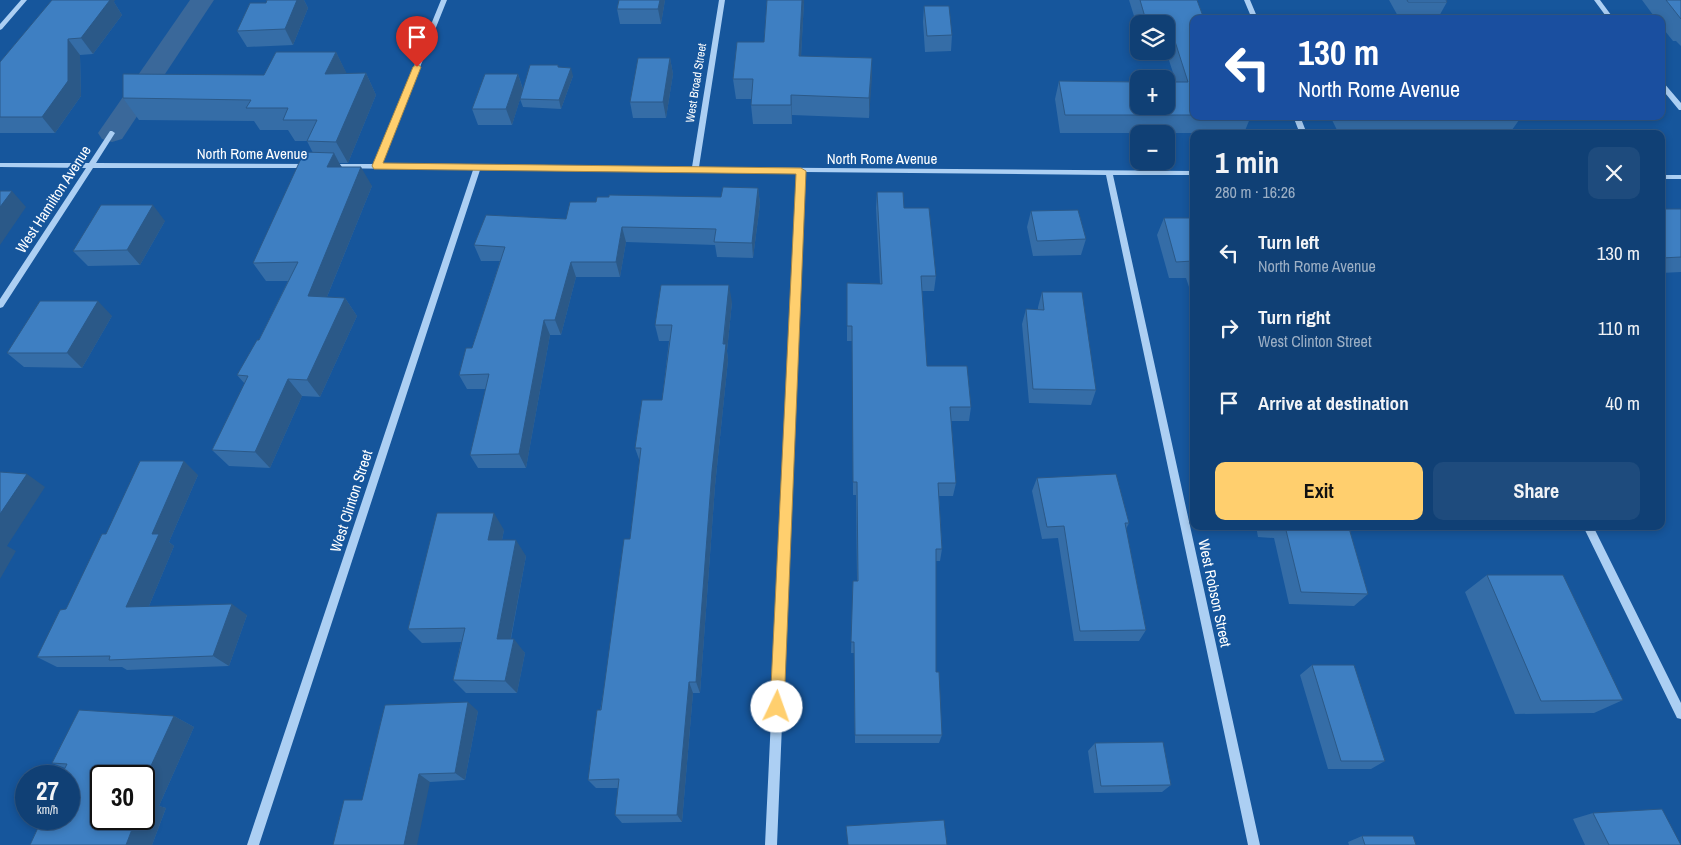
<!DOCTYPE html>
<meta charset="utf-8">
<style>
body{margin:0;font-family:"Archivo Narrow",sans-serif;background:#1e4b7d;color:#f1f3f6;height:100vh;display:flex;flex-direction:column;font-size:19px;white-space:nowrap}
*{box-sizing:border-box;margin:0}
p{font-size:16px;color:#9cafc5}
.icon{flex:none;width:28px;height:28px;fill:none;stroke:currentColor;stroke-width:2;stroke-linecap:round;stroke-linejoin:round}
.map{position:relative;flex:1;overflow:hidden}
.details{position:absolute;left:1190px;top:130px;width:475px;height:400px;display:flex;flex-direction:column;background:#104075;border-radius:10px;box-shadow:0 2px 8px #0003,0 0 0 1px #305987}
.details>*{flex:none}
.banner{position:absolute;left:1190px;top:15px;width:475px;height:105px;border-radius:10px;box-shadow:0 2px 8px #0003,0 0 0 1px #305987;background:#1a4fa0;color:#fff;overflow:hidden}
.tools{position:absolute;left:1130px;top:15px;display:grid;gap:10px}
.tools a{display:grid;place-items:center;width:45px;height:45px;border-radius:10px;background:#104075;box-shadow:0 2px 8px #0003,0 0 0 1px #305987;font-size:25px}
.speed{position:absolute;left:15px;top:765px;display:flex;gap:10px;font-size:25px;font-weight:700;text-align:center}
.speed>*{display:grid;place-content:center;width:65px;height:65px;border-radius:50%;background:#104075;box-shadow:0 2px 8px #0003,0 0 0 1px #305987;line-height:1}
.speed small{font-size:12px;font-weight:400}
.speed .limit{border:2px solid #111;border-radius:8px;background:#fff;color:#111}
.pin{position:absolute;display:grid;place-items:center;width:42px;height:42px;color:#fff;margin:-51px -21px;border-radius:50% 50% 50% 0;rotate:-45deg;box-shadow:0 0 5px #0007}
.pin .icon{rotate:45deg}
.me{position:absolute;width:55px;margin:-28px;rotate:3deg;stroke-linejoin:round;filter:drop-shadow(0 0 4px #0008)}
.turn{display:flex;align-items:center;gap:18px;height:105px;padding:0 25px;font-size:22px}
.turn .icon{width:65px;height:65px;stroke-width:2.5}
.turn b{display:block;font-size:35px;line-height:42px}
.round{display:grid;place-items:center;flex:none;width:52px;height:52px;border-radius:10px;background:#1e4b7d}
.overview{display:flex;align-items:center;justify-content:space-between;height:85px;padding:0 25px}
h1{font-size:30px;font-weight:800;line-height:38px}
.button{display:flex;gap:10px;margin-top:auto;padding:10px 25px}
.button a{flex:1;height:58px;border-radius:10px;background:#ffcf6e;color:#111;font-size:20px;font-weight:800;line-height:58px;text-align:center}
.button a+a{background:#1e4b7d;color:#f1f3f6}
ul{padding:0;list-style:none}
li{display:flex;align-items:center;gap:15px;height:75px;padding:0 25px}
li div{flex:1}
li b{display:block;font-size:19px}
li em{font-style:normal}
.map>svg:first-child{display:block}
</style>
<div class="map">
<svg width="1681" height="845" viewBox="0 0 1681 845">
<rect width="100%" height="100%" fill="#16569c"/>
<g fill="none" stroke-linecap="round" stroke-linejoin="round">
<path fill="#3a689a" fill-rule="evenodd" d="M190,0H214L122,139L112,142L102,139L98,133Z"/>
<path fill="#accff3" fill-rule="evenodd" d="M21,0H27L2,29L0,30V24Z
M441,0H447L381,164L692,167L719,0H725L699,167L1194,171V175H1113L1260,845H1248L1106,175L805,172L777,845H765L797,172L480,170L259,845H247L473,170L330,168L326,166L330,164H374Z
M1244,0H1250L1258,19H1252Z
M1594,0H1600L1614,19H1608Z
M1661,81L1663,82L1681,103V110H1679L1661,88Z
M1293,116H1300L1307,134H1300Z
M110,131H112L115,133L96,163L310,164L314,166L310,168H93L3,307L0,308V299L86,168L0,167V163H89Z
M1661,175H1681V179H1661Z
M1583,526H1593L1681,703V719L1677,718Z"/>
</g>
<path fill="#356da7" d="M267,0H304L308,8L293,45L247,47L237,31L266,3Z
M665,0L661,24H620L617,9Z
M767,0H804L801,56L872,58L869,118L792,115V124H753L751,105L752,99H736L733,79L764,42Z
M1129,0H1197L1194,19V116H1251L1244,133H1060L1055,99L1059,81L1176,82L1166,51V24H1139V32Z
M1389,0H1446L1447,2L1438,18H1399Z
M1642,0H1681V46L1676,41H1673L1661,26V19H1656Z
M114,2L122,15L93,54L80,55L81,96L55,133H0V62Z
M924,6L952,35L951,51L925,52L923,22Z
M336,52L346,73H366L376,95L348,163H339L342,167L372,186L327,297L345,298L357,316L320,397L302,396L270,468L229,466L212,450L245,384L237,375L259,340L288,281H266L253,263L313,153L307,141H295L288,130H260L254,121L139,120L123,98L264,75Z
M670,58L673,74L666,118H633L630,102Z
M559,68L573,76L561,109L523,107L520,99L512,125H478L472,109L518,74L523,89Z
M1330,116H1522L1509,134H1339Z
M758,188L760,204L753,258L717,257L715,245L626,242L620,277H576L561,335H550L526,468H478L470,455L486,389H467L459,375L472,348L500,261H481L474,245L566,219L596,202L721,197Z
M877,192L904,208L936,276L934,291H922L927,366L971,407L969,421H951L956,483L953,496H939L942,549L940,561H936V672L942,735L939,743H855L854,653H851L853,581H857L856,495H853L852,341H847V283L880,284L876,208Z
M1661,209H1681V272L1661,273Z
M1031,211L1086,239L1081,255L1033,256L1027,227Z
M1164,218H1194V302L1186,278H1169L1157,235Z
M165,221L140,265L88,266L73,251Z
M1042,292L1096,390L1091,405L1029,403L1022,324L1026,309H1038V307Z
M732,302L727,351L728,360L715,486L700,693H693L682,822L622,823L615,815L618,788H596L588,780L630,539L640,462L635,448L662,400L669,341H659L655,325Z
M112,316L82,368L24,367L7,353Z
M198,475L169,542L174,546L149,606L247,615L229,666L127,670L122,667H57L37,657L66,609L106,534Z
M1037,478L1129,523L1126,529L1146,630L1139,641H1074L1058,538L1042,539L1032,491Z
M1256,526H1353V528L1350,532L1368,594L1354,606L1289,604L1274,538L1258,537Z
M1430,526H1486L1431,528Z
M504,530L502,540L526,556L511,639L525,653L517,693H466L453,680L461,642L422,643L408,629Z
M1487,575L1623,700L1594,713L1515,714L1465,592Z
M1312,665L1385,761L1371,769H1328L1300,675Z
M478,711L465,780L430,782L362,800Z
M174,716L194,727L159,806L166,808L152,845H30L65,768L52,763Z
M1095,743L1171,785L1162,792L1094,793L1088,751Z
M1593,813L1681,845H1585L1573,819Z
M1362,836L1416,845H1349L1348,842Z"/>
<path fill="#2b5988" d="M94,0H115L114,2L122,15L93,54L81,38Z
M297,0H304L308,8L293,45L285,29Z
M660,0H665L661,24L658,9Z
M802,0H804V2L800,76L799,56Z
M68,39L80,55L81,96L55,133L42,117Z
M336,52L347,74H325Z
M670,58L673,74L666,118L663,102Z
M872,58V78L869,118V98Z
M571,68L573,76L561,109L559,100Z
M366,73L376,95L348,163L336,142Z
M518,74L523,90L512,125L506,109Z
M791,95L792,115V124L791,105Z
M334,153L344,172L327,167Z
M361,167L372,186L320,314L308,296Z
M758,188L760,204L753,258L752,243Z
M12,191L26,207L0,245V207Z
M153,205L165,221L140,265L127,250Z
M622,227L626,242L620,277L616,262Z
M571,262L576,277L561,335L555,320Z
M729,285L732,302L727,351L728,360L715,486L700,693L696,682L712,471Z
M345,298L357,316L320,397L307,380Z
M98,301L112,316L82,368L67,353Z
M544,320L550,335L526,468L519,454Z
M288,379L302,396L270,468L255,452Z
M184,461L198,475L169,542L174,546L144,618L126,607L152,534Z
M27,474L45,487L7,546L16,551L0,579V514Z
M494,513L504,530L499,556L488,540Z
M516,540L526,556L508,653L497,639Z
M232,604L247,615L229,666L213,656Z
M514,639L525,653L517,693L505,681Z
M689,682L693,693L682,822L677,815Z
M468,702L478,711L465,780L455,773Z
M174,716L194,727L159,806L166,808L152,845H126L136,819H144V781Z
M419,774L430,782L417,845H404Z"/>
<path fill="#3e7fc2" stroke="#2b5988" d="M52,0H110L81,38L68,39V81L42,117H0V62Z
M267,0H297L285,29L237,31L250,3H266Z
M619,0H660L658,9H617Z
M767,0H802L799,56L872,58L869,98L791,95V105H751L753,79H733L737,42H764Z
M1140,0H1197L1204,19H1194V115H1065L1059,81L1139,82V106H1166V82H1188L1172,32H1166V24H1147Z
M1407,0H1446L1447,2H1408Z
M1666,0H1681V19Z
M924,6H949L952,35L927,36Z
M276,52H336L325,74L366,73L336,142L307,141L317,120H283L288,108H246L251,100L123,98V74L264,75Z
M638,58H670L663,102H630Z
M530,65H558V67L571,68L559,100L520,99Z
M485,74H518L506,109H472Z
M1428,116H1466L1428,117Z
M304,152L334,153L327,167H361L308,296L345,298L307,380L288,379L255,452L212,450L248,376L237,375L257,340H259L298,262L253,263Z
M723,187L758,188L752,243L714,242L716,229L622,227L616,262H571L555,320H544L519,454L470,455L489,374L459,375L466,348H472L505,247L474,245L486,215L566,219L570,202H596L597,197H609V195L721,197Z
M0,191H12L0,207Z
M877,192H903L904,208H929L936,276H921L927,366H967L971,407H950L956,483H938L942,549H936V672H939L942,735H855L854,642H851L853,581H858L857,482H853L852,326H847V283L882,284Z
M101,205H153L127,250L73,251Z
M1661,209H1681V257L1661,258Z
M1078,210L1086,239L1037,241L1031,211Z
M1164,218H1194V263L1193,261L1176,262Z
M661,285H729L723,344H726L712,471L696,682H689L677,815H615L619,779L588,780L597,710H601L624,539H630L641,448H635L642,400H662L672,325H655Z
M1042,292H1082L1096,390L1033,389L1026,309L1044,310Z
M40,301H98L67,353H7Z
M140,461H184L152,534H159L126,607L232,604L213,656L109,660L110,656L37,657L60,610L66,609L102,534H106Z
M0,472L27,474L0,514Z
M1116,474L1129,523H1125L1146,630L1080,631L1064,526L1047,527L1037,478Z
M437,513H494L488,540H516L497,639H514L505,681L453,680L465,628L408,629Z
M1285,526H1353V528H1349L1368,594L1301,592Z
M1487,575H1563L1623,700L1541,701Z
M1312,665H1354L1385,761H1341Z
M468,702L455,773L419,774L404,845H333L344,800H362L385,705Z
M79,710L174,716L144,781V776H101V819H136L126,845H30L42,819H69V776H61L67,764L52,763Z
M1163,742L1171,785L1101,786L1095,743Z
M1662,809L1681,845H1609L1593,813Z
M944,820L947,845H848L846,826Z
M1362,836H1413L1416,845H1365Z"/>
<path fill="#ffcf6e" stroke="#a68748" d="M417,64L421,67L383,163L801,168L806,171L784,707L782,712L777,714L772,712L770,707L796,174L374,169L372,166L413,67Z"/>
<g text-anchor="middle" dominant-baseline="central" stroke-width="4" stroke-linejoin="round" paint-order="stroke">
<g font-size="12" fill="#fff" stroke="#16569c">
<text transform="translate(696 83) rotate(-81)">West Broad Street</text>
</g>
<g font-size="15" fill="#fff" stroke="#16569c">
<text x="252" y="153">North Rome Avenue</text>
<text x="882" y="158">North Rome Avenue</text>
<text transform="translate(53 199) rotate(-57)">West Hamilton Avenue</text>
<text transform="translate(351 501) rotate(-72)">West Clinton Street</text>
<text transform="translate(1215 593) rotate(78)">West Robson Street</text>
</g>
</g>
</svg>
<div class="tools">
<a><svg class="icon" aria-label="layers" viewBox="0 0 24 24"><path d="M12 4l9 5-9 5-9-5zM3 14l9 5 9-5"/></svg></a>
<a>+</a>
<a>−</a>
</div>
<div class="speed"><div>27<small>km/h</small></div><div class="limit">30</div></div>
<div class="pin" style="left:417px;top:67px;background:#d93025"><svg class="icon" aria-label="arrive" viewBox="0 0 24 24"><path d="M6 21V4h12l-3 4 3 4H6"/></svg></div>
<svg class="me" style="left:777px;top:707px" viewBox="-20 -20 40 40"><circle r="19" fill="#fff"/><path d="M0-13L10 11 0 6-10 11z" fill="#ffcf6e"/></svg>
<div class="banner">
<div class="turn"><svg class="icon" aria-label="left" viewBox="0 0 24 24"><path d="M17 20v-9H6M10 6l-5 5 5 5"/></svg><div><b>130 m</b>North Rome Avenue</div></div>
</div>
<section class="details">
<div class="overview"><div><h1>1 min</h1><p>280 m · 16:26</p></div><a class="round"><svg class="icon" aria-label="close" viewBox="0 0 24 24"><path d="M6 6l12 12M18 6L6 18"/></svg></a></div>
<ul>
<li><svg class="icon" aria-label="left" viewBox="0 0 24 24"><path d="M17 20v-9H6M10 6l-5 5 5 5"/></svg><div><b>Turn left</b><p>North Rome Avenue</p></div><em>130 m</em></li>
<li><svg class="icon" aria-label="right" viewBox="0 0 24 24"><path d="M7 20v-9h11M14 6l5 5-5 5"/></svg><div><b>Turn right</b><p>West Clinton Street</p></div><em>110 m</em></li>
<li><svg class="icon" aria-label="arrive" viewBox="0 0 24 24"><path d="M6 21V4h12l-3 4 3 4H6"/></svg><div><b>Arrive at destination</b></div><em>40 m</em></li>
</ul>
<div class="button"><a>Exit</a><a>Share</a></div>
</section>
</div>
